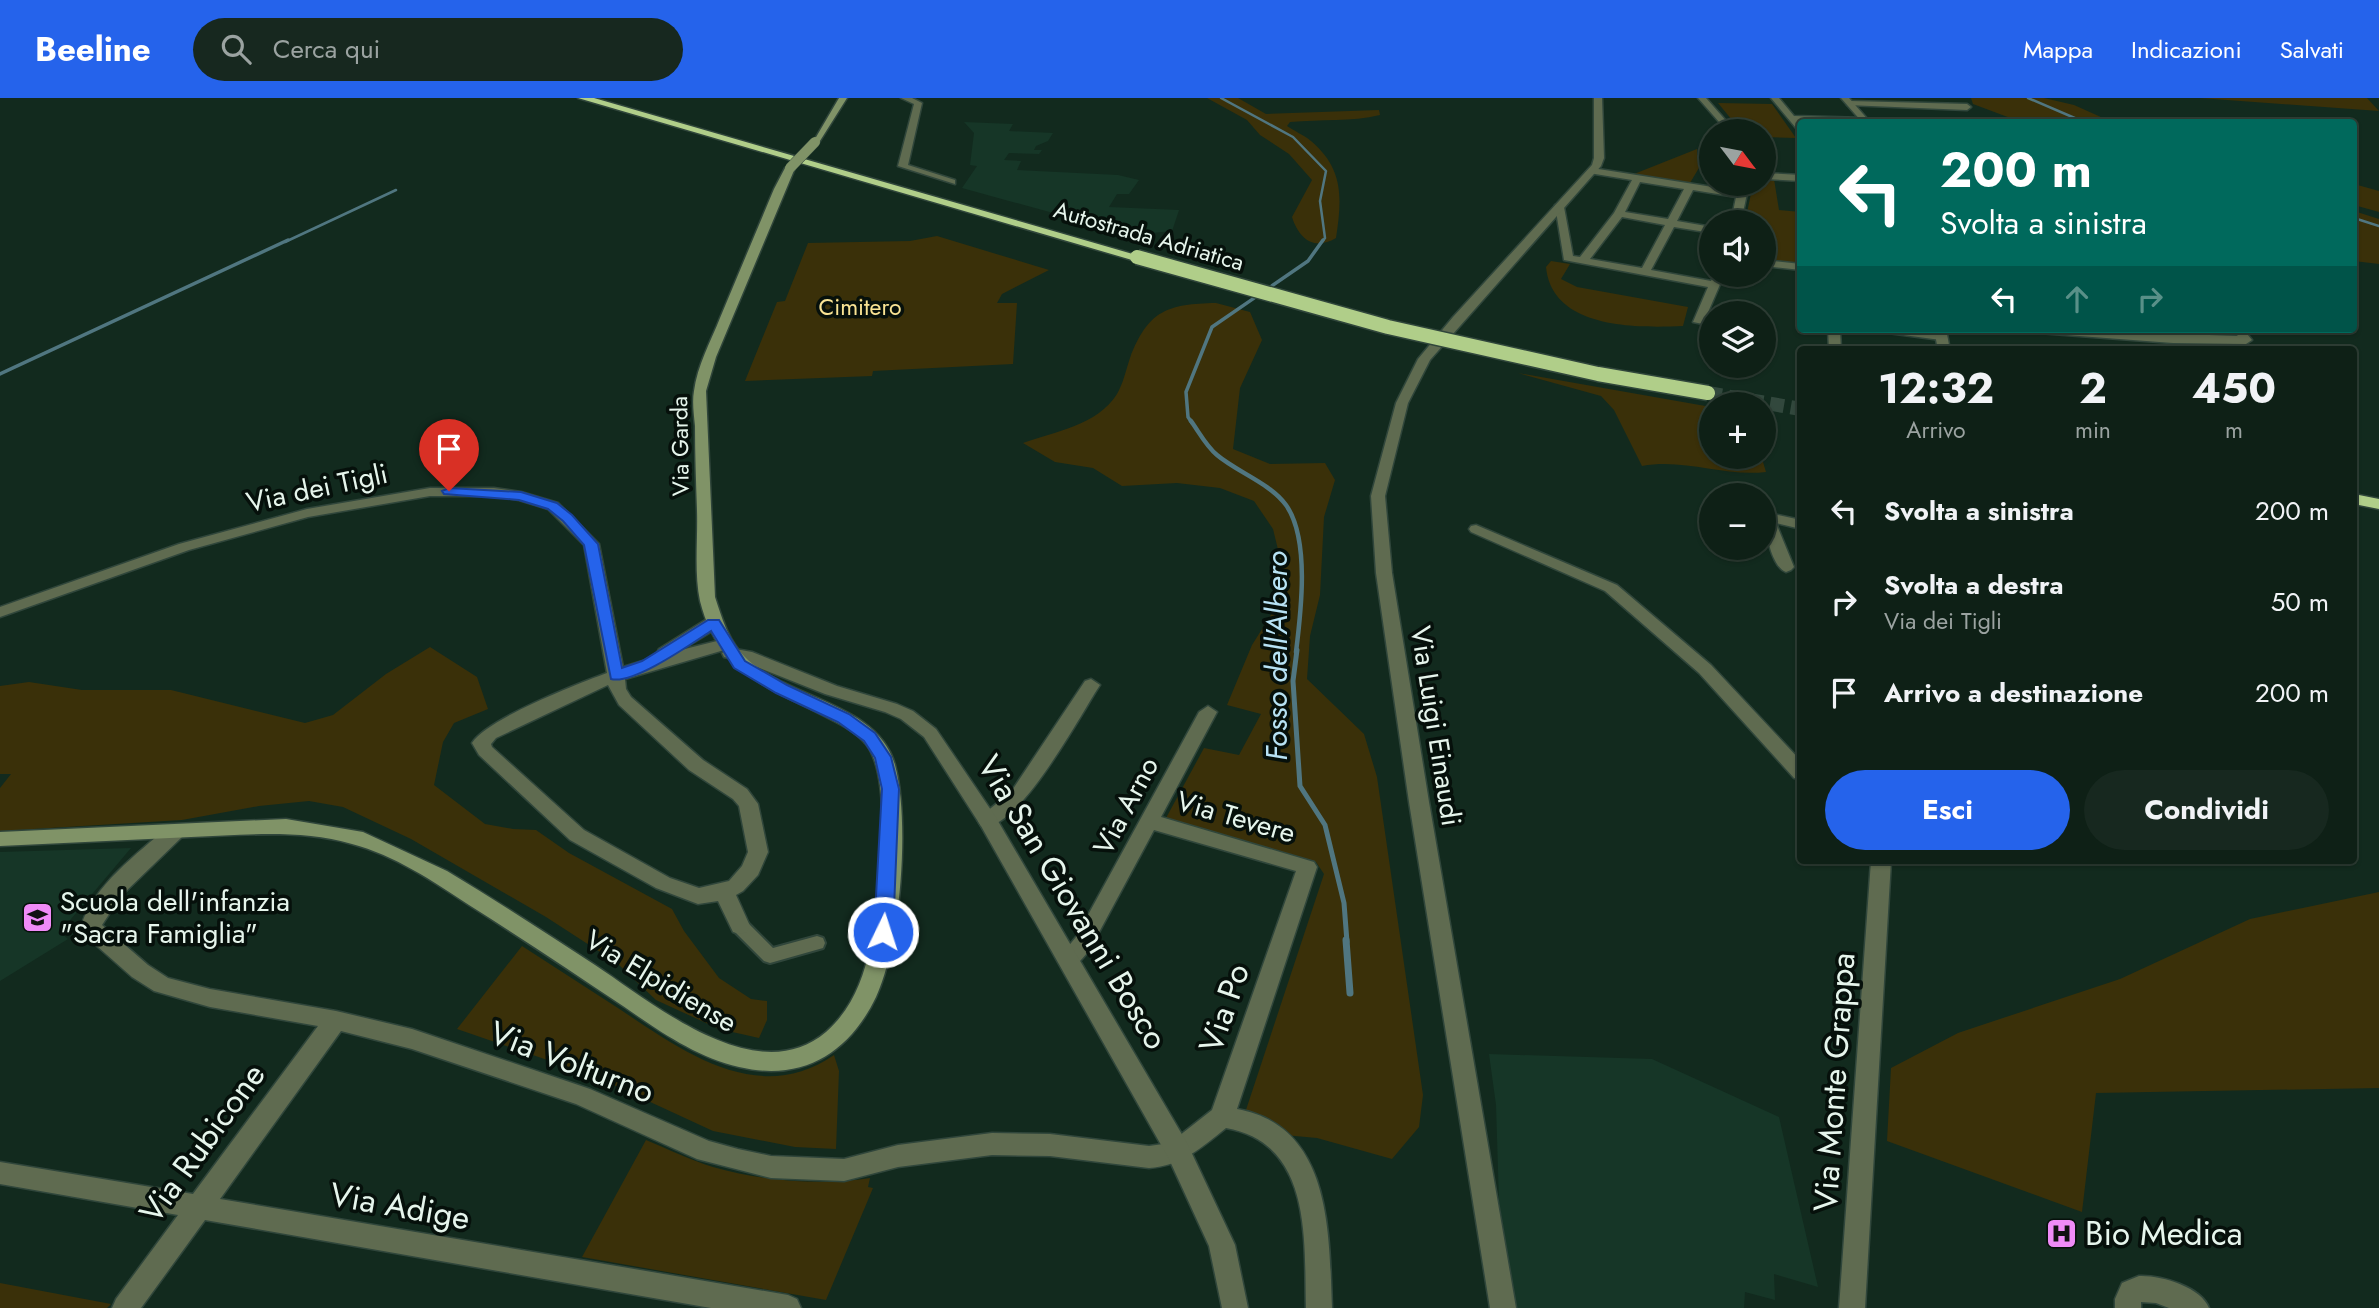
<!DOCTYPE html>
<html lang="it">
<meta charset="utf-8">
<style>
body{margin:0;font-family:Jost,sans-serif;background:#17281f;color:#f1f3f6;height:100vh;display:flex;flex-direction:column;font-size:26px;white-space:nowrap}
*{box-sizing:border-box;margin:0}
p{font-size:23px;color:#9ba3a1}
.icon{flex:none;width:38px;height:38px;fill:none;stroke:currentColor;stroke-width:2;stroke-linecap:round;stroke-linejoin:round}
.map{position:relative;flex:1;overflow:hidden}
.details{position:absolute;left:1797px;top:248px;width:560px;height:518px;display:flex;flex-direction:column;background:#0e2016;border-radius:7px;box-shadow:0 2px 5px #0004,0 0 0 2px #2e3e35}
.details>*{flex:none}
.hud{position:absolute;left:1797px;top:21px;width:560px;height:214px;border-radius:7px;box-shadow:0 2px 5px #0004,0 0 0 2px #2e3e35;background:#00695c;color:#fff;overflow:hidden}
.needle{width:46px;rotate:122deg}
.fabs{position:absolute;left:1699px;top:21px;display:grid;gap:14px}
.fabs a{display:grid;place-items:center;width:77px;height:77px;border-radius:50%;background:#0e2016;box-shadow:0 2px 5px #0004,0 0 0 2px #2e3e35;font-size:35px}
.pin{position:absolute;display:grid;place-items:center;width:60px;height:60px;color:#fff;margin:-72px -30px;border-radius:50% 50% 50% 0;rotate:-45deg;box-shadow:0 0 7px #0007}
.pin .icon{rotate:45deg}
.me{position:absolute;width:77px;margin:-38px;rotate:4deg;stroke-linejoin:round;filter:drop-shadow(0 0 5px #0008)}
.turn{display:flex;align-items:center;gap:24px;height:147px;padding:0 28px;font-size:32px}
.turn .icon{width:91px;height:91px;stroke-width:2.5}
.turn b{display:block;font-size:49px;line-height:60px}
.lanes{display:flex;align-items:center;height:66px;padding:0 28px;background:#0003;justify-content:center;gap:35px;direction:ltr}
.lanes .off{opacity:.35}
.eta{display:flex;justify-content:space-evenly;align-items:center;height:119px;text-align:center}
.eta b{font-size:42px;font-weight:700;line-height:49px}
.action{display:flex;gap:14px;margin-top:auto;padding:14px 28px}
.action a{flex:1;height:80px;border-radius:42px;background:#2563eb;color:#fff;font-size:28px;font-weight:700;line-height:80px;text-align:center}
.action a+a{background:#17281f;color:#f1f3f6}
ul{padding:0;list-style:none}
li{display:flex;align-items:center;gap:21px;height:91px;padding:0 28px}
li div{flex:1}
li b{display:block;font-size:26px}
li em{font-style:normal}
header{display:flex;align-items:center;gap:42px;box-sizing:border-box;height:98px;padding:0 35px;background:#2563eb;color:#fff}
header strong{font-size:33px}
nav{display:flex;gap:38px;margin-inline-start:auto;font-size:24px}
.search{width:490px;height:63px;background:#17281f;display:flex;align-items:center;gap:18px;box-sizing:border-box;padding:0 24px;border-radius:38px;color:#9ba3a1;font-size:26px}
.map>svg:first-child{display:block}
</style>
<header>
<strong>Beeline</strong>
<div class="search"><svg class="icon" aria-label="search" viewBox="0 0 24 24"><circle cx="10" cy="10" r="6"/><path d="M15 15l6 6"/></svg>Cerca qui</div>
<nav><a>Mappa</a><a>Indicazioni</a><a>Salvati</a></nav>
</header>
<div class="map">
<svg width="2379" height="1210" viewBox="0 0 2379 1210">
<rect width="100%" height="100%" fill="#122a1e"/>
<path fill="#163627" d="M964,24L1013,26L1009,33L1053,35L1048,43L1036,48L1034,52H1042L1039,56L1009,55L1004,62L1021,63L1017,72L1118,77L1139,82L1129,96H1117L1109,109L1179,112L1172,133L1133,137L962,90L977,68L970,67L974,35Z
M131,750L60,834L68,841L0,883V754Z
M1489,956L1652,961L1779,1019L1818,1189L1774,1176L1775,1202L1745,1194L1744,1210H1516L1499,1104L1496,1007Z"/>
<path fill="#3a3009" d="M1207,0H1238L1266,16L1379,12L1380,17C1351,24 1321,21 1290,24L1287,28C1294,33 1304,37 1311,43C1344,71 1342,100 1336,140C1314,153 1299,141 1292,119L1312,82L1289,56L1260,37L1247,22Z
M1971,0H2044L2074,7L2112,24H2021L1973,6Z
M2200,0H2367L2379,13Z
M1718,5L1772,6L1796,40L1764,39V33H1741Z
M1697,51V57L1706,58L1690,85L1634,76Z
M1764,80L1774,81L1779,112L1801,114V166L1764,161V124H1745L1753,86H1764Z
M2354,86L2379,93V114L2354,107Z
M2354,113L2379,121V166L2354,163Z
M937,138L1049,172L1002,196L997,205H1017L1013,266L873,273L872,278L745,283L777,204L785,203L808,145L910,143Z
M1551,163L1570,166L1561,181L1577,189L1688,209L1683,228C1636,230 1552,231 1546,169Z
M1216,205L1250,214L1262,242L1240,290L1233,351L1270,366L1325,365L1335,382L1324,419L1320,497L1310,538L1307,581L1364,636L1377,679L1423,997L1419,1029L1392,1061L1317,1040L1239,1033L1324,776L1316,764L1166,720L1204,650L1239,657L1261,616L1227,607L1252,547L1279,504L1282,468L1273,431L1254,403L1220,390L1177,385L1122,388L1093,370L1055,364L1023,345C1054,334 1098,327 1117,296C1123,286 1126,272 1130,260C1148,212 1168,206 1216,205Z
M1518,275L1711,309L1712,359H1757L1763,364L1766,374C1724,379 1685,360 1642,368L1614,312L1601,298Z
M430,549L477,579L488,611L454,625L443,644L434,687L485,726L513,731L536,732L569,755L672,811L684,833L719,880L751,901L767,903V922L759,940L719,931L656,902L617,865L546,819L411,741L343,709L309,703L259,708L182,722L0,733V690L11,676H0V588L29,584L82,592H171L305,625L333,617L386,576Z
M2379,794V990L2096,995L2082,1114L1887,1043L1891,970L1958,935L2120,881L2250,821Z
M522,848C555,869 588,891 621,912C684,954 759,1009 834,957L839,973L836,1051L795,1049L713,1033L594,978L457,931Z
M646,1042C668,1051 690,1062 713,1069C762,1083 820,1088 870,1080L868,1089L873,1090L826,1202L582,1159Z
M0,1185L111,1206L107,1210H0Z"/>
<g fill="none" stroke-linecap="round" stroke-linejoin="round">
<path stroke="#507680" stroke-width="2.5" d="M1221,0L1293,39L1326,73L1320,103L1325,140L1322,144
M2028,0L2084,24
M2354,120L2379,128
M285,144L396,92"/>
<path stroke="#507680" stroke-width="3.5" d="M0,276L288,142
M1192,325L1188,319L1186,294L1212,229L1308,163L1323,142"/>
<path stroke="#507680" stroke-width="4.5" d="M1191,323C1199,334 1206,348 1217,357C1237,374 1270,385 1286,407C1310,441 1301,514 1296,554"/>
<path stroke="#507680" stroke-width="5" d="M1297,552L1293,583L1300,688L1325,727L1344,805L1347,844"/>
<path stroke="#507680" stroke-width="7" d="M1346,842L1350,895"/>
<path stroke="#32483d" stroke-width="14" stroke-dasharray="14 7" stroke-linecap="butt" d="M1708,295L1801,311"/>
<defs>
<path id="pedestrian" d="M740,821L746,823L773,850L817,838L823,840L825,845L823,850L770,865L764,863L734,833L732,828L734,823Z"/>
<path id="minor" d="M901,0H912L922,5L908,67L955,82V86L898,68L914,6Z
M1698,0H1706L1735,33H1727Z
M1771,0H1779L1794,18L1865,20L1869,23L1798,24L1801,36Z
M1850,3L1967,6L1971,9L1967,12L1847,7Z
M1592,70L1738,93L1739,86H1749L1741,124H1731L1736,99L1693,92L1677,123L1712,129V135L1674,129L1651,172L1711,183L1714,177H1724L1703,226L1693,224L1708,189L1564,162L1555,107L1564,109L1573,158L1580,159L1614,115L1632,82L1589,75L1587,73ZM1640,84L1684,91L1668,121L1625,114ZM1622,119L1665,127L1642,170L1590,161Z
M1764,75L1801,77V83L1764,81Z
M1764,162L1801,166V172L1764,168Z
M1828,231H1840L1841,252H1829Z
M1882,231C1901,231 1931,227 1947,238L1941,242L1888,235Z
M2033,231L2238,238L2229,231H2243L2252,242L2246,246L2173,245L2039,235Z
M430,390H494L521,394L558,405L599,446L623,569L659,558L657,555L659,551L707,521H719L721,525L719,529L681,552L725,541L733,546L731,550L625,581L626,591L631,599L703,662L747,691L758,706L768,754L758,777L743,793L736,797L750,828L747,834L740,836L733,834L718,803L698,806L656,790L570,742L479,657L472,645C487,621 577,586 607,575L584,447L548,411L519,402L494,398H430L308,419L189,452L0,519V509L179,446L307,411ZM608,587L619,607L689,672L733,701L739,708L748,754L742,768L729,783L699,790L670,780L584,732L492,649L491,646L496,640Z
M1764,414L1801,422V431L1776,425L1794,469L1791,472L1786,474C1771,469 1764,429 1764,414Z
M1476,427L1617,487L1711,567L1801,663V681L1794,680L1699,575L1605,493L1471,434L1469,431L1471,428Z
M1091,581L1100,587C1082,614 1016,738 981,728L978,723L981,718L1011,694L1085,583Z
M1208,608L1217,614L1161,719L1314,764L1317,769L1237,1011C1332,1028 1329,1135 1332,1210H1306C1304,1143 1313,1045 1226,1030C1201,1050 1181,1068 1149,1070L1050,1058L992,1057L898,1069L844,1083L771,1080L697,1061L576,1006L412,951L341,933L220,1101L788,1197L797,1201L801,1210H711L205,1122L141,1210H112L116,1201L178,1117L0,1086V1064L193,1096L318,928L210,909L154,893L132,879L89,841L81,828C94,787 137,756 169,728H183L186,733L183,738L121,798L102,827L148,867L168,880L210,891L336,913L412,931L590,991L709,1043L738,1051L771,1058L844,1061L898,1047L992,1035L1050,1036L1149,1048L1170,1045L1212,1012L1296,773L1154,732L1090,851C1082,861 1076,872 1061,867L1058,861L1076,839L1199,614Z
M2139,1178C2161,1177 2201,1189 2209,1210H2169L2156,1205L2141,1204V1210H2115V1201L2122,1185Z"/>
<path id="tertiary" d="M1594,0H1602L1604,60L1601,68L1430,262L1408,305L1385,398L1392,475L1429,704L1516,1210H1490L1409,704L1376,475L1371,398L1396,305L1418,261L1453,219L1592,67L1594,60Z
M1841,0H1849L1870,24H1862Z
M1934,231H1946L1950,252H1938Z
M730,550L752,554L837,588L897,606L913,613L936,631L995,718L1187,1045L1235,1147L1248,1210H1222L1209,1148L1169,1061L981,728L924,639L901,621L885,614L825,596L742,563L724,559L722,555Z
M1871,763H1891L1865,1210H1839Z"/>
<path id="secondary" d="M839,0H847L818,46H812Z
M790,67L795,70L716,259L706,293L715,499C722,520 728,542 744,558C785,601 878,604 895,667C910,723 901,846 876,899C849,955 803,984 739,969C696,959 659,933 623,908C572,874 521,840 469,807C433,783 394,757 352,746C299,731 245,737 191,739C127,742 64,745 0,748V734L286,721L363,734L447,773C497,803 546,835 595,867C654,906 757,993 826,934C851,912 864,881 870,848C879,802 892,696 871,654C864,640 848,630 834,623C773,590 719,579 700,503C694,475 698,441 697,412C696,384 695,356 695,328C694,317 692,304 694,293C697,268 711,243 720,220C738,177 756,134 774,91L785,70Z"/>
<path id="motorway" d="M578,0H594L1143,159L1137,163L1132,162Z
M2354,396L2379,401V411L2354,406Z"/>
</defs>
<use href="#pedestrian" stroke="#30463b" stroke-width="4"/>
<use href="#minor" stroke="#30463b" stroke-width="3"/>
<use href="#tertiary" stroke="#30463b" stroke-width="3"/>
<use href="#secondary" stroke="#30463b" stroke-width="3"/>
<use href="#motorway" stroke="#30463b" stroke-width="3"/>
<use href="#pedestrian" fill="#5f6b50" fill-rule="evenodd"/>
<use href="#minor" fill="#5f6b50" fill-rule="evenodd"/>
<use href="#tertiary" fill="#5f6b50" fill-rule="evenodd"/>
<use href="#secondary" fill="#809367" fill-rule="evenodd"/>
<use href="#motorway" fill="#b0ce89" fill-rule="evenodd"/>
<defs>
<path id="secondary-bridge" d="M790,70L815,44"/>
<path id="motorway-bridge" d="M1137,159L1388,229L1598,276L1708,295"/>
</defs>
<use href="#secondary-bridge" stroke="#30463b" stroke-width="11" stroke-linecap="butt"/>
<use href="#motorway-bridge" stroke="#30463b" stroke-width="17" stroke-linecap="butt"/>
<use href="#secondary-bridge" stroke="#809367" stroke-width="10"/>
<use href="#motorway-bridge" stroke="#b0ce89" stroke-width="14"/>
</g>
<path fill="#2563eb" stroke="#184099" stroke-width="2" d="M449,390L521,394L557,405L572,417L598,446L622,570L642,563L708,522H719L745,563L787,587L849,616L875,635L891,659L899,691L893,834L890,840L883,842L876,840L874,834L882,691L875,660L864,643L838,624L776,595L734,570L711,533C691,546 633,587 611,581L584,447L563,423L548,411L519,402L444,396L442,393Z"/>
<defs>
<symbol id="school-square" viewBox="-11 -11 22 22"><rect x="-9" y="-9" width="18" height="18" rx="4" fill="#ef8bf7" stroke="#06100b"/><path d="M0-5L7-2L0 1L-7-2ZM-4 1L0 2.5L4 1V4Q0 6-4 4Z" fill="#111"/></symbol>
<symbol id="hospital-square" viewBox="-11 -11 22 22"><rect x="-9" y="-9" width="18" height="18" rx="4" fill="#ef8bf7" stroke="#06100b"/><path d="M-5-5h3v3.5h4V-5h3V5h-3V1.5h-4V5h-3Z" fill="#111"/></symbol>
</defs>
<g fill-rule="evenodd">
<use href="#school-square" x="20" y="802" width="35" height="35"/>
<use href="#hospital-square" x="2044" y="1118" width="35" height="35"/>
</g>
<g text-anchor="middle" dominant-baseline="central" stroke-width="7" stroke-linejoin="round" paint-order="stroke">
<g font-size="23" fill="#e6f5ec" stroke="#06100b">
<text transform="translate(1149 138) rotate(16)">Autostrada Adriatica</text>
<text transform="translate(680 348) rotate(-91)">Via Garda</text>
</g>
<g font-size="23" fill="#fae494" stroke="#06100b">
<text x="860" y="209">Cimitero</text>
</g>
<g font-size="28" fill="#e6f5ec" stroke="#06100b">
<text transform="translate(317 390) rotate(-12)">Via dei Tigli</text>
<text transform="translate(1436 628) rotate(81)">Via Luigi Einaudi</text>
<text transform="translate(1126 708) rotate(-62)">Via Arno</text>
<text transform="translate(1236 719) rotate(16)">Via Tevere</text>
<text transform="translate(661 883) rotate(31)">Via Elpidiense</text>
</g>
<g font-size="28" fill="#e6f5ec" stroke="#06100b" text-anchor="start">
<text x="60" y="803">Scuola dell'infanzia<tspan x="60" dy="32">"Sacra Famiglia"</tspan></text>
</g>
<g font-size="30" font-style="italic" fill="#b7e2f4" stroke="#06100b">
<text transform="translate(1276 558) rotate(-90)">Fosso dell'Albero</text>
</g>
<g font-size="33" fill="#e6f5ec" stroke="#06100b">
<text transform="translate(1073 804) rotate(59)">Via San Giovanni Bosco</text>
<text transform="translate(1224 910) rotate(-71)">Via Po</text>
<text transform="translate(572 964) rotate(21)">Via Volturno</text>
<text transform="translate(1834 984) rotate(-86)">Via Monte Grappa</text>
<text transform="translate(202 1045) rotate(-54)">Via Rubicone</text>
<text transform="translate(400 1108) rotate(10)">Via Adige</text>
</g>
<g font-size="33" fill="#e6f5ec" stroke="#06100b" text-anchor="start">
<text x="2085" y="1135">Bio Medica</text>
</g>
</g>
</svg>
<div class="fabs">
<a><svg class="needle" viewBox="-14 -14 28 28"><path d="M0-13l5 13h-10z" fill="#e53935"/><path d="M0 13l5-13h-10z" fill="#9ba3a1"/></svg></a>
<a><svg class="icon" aria-label="sound" viewBox="0 0 24 24"><path d="M4 9h4l5-4v14l-5-4H4zM17 9q2 3 0 6"/></svg></a>
<a><svg class="icon" aria-label="layers" viewBox="0 0 24 24"><path d="M12 4l9 5-9 5-9-5zM3 14l9 5 9-5"/></svg></a>
<a>+</a>
<a>−</a>
</div>
<div class="pin" style="left:449px;top:393px;background:#d93025"><svg class="icon" aria-label="arrive" viewBox="0 0 24 24"><path d="M6 21V4h12l-3 4 3 4H6"/></svg></div>
<svg class="me" style="left:883px;top:834px" viewBox="-20 -20 40 40"><circle r="17" fill="#2563eb" stroke="#fff" stroke-width="3"/><path d="M0-11L8 9 0 5-8 9z" fill="#fff"/></svg>
<div class="hud">
<div class="turn"><svg class="icon" aria-label="left" viewBox="0 0 24 24"><path d="M17 20v-9H6M10 6l-5 5 5 5"/></svg><div><b>200 m</b>Svolta a sinistra</div></div>
<div class="lanes"><svg class="icon" aria-label="left" viewBox="0 0 24 24"><path d="M17 20v-9H6M10 6l-5 5 5 5"/></svg><svg class="icon off" aria-label="ahead" viewBox="0 0 24 24"><path d="M12 20V5M6 11l6-6 6 6"/></svg><svg class="icon off" aria-label="right" viewBox="0 0 24 24"><path d="M7 20v-9h11M14 6l5 5-5 5"/></svg></div>
</div>
<section class="details">
<div class="eta">
<div><b>12:32</b><p>Arrivo</p></div>
<div><b>2</b><p>min</p></div>
<div><b>450</b><p>m</p></div>
</div>
<ul>
<li><svg class="icon" aria-label="left" viewBox="0 0 24 24"><path d="M17 20v-9H6M10 6l-5 5 5 5"/></svg><div><b>Svolta a sinistra</b></div><em>200 m</em></li>
<li><svg class="icon" aria-label="right" viewBox="0 0 24 24"><path d="M7 20v-9h11M14 6l5 5-5 5"/></svg><div><b>Svolta a destra</b><p>Via dei Tigli</p></div><em>50 m</em></li>
<li><svg class="icon" aria-label="arrive" viewBox="0 0 24 24"><path d="M6 21V4h12l-3 4 3 4H6"/></svg><div><b>Arrivo a destinazione</b></div><em>200 m</em></li>
</ul>
<div class="action"><a>Esci</a><a>Condividi</a></div>
</section>
</div>
